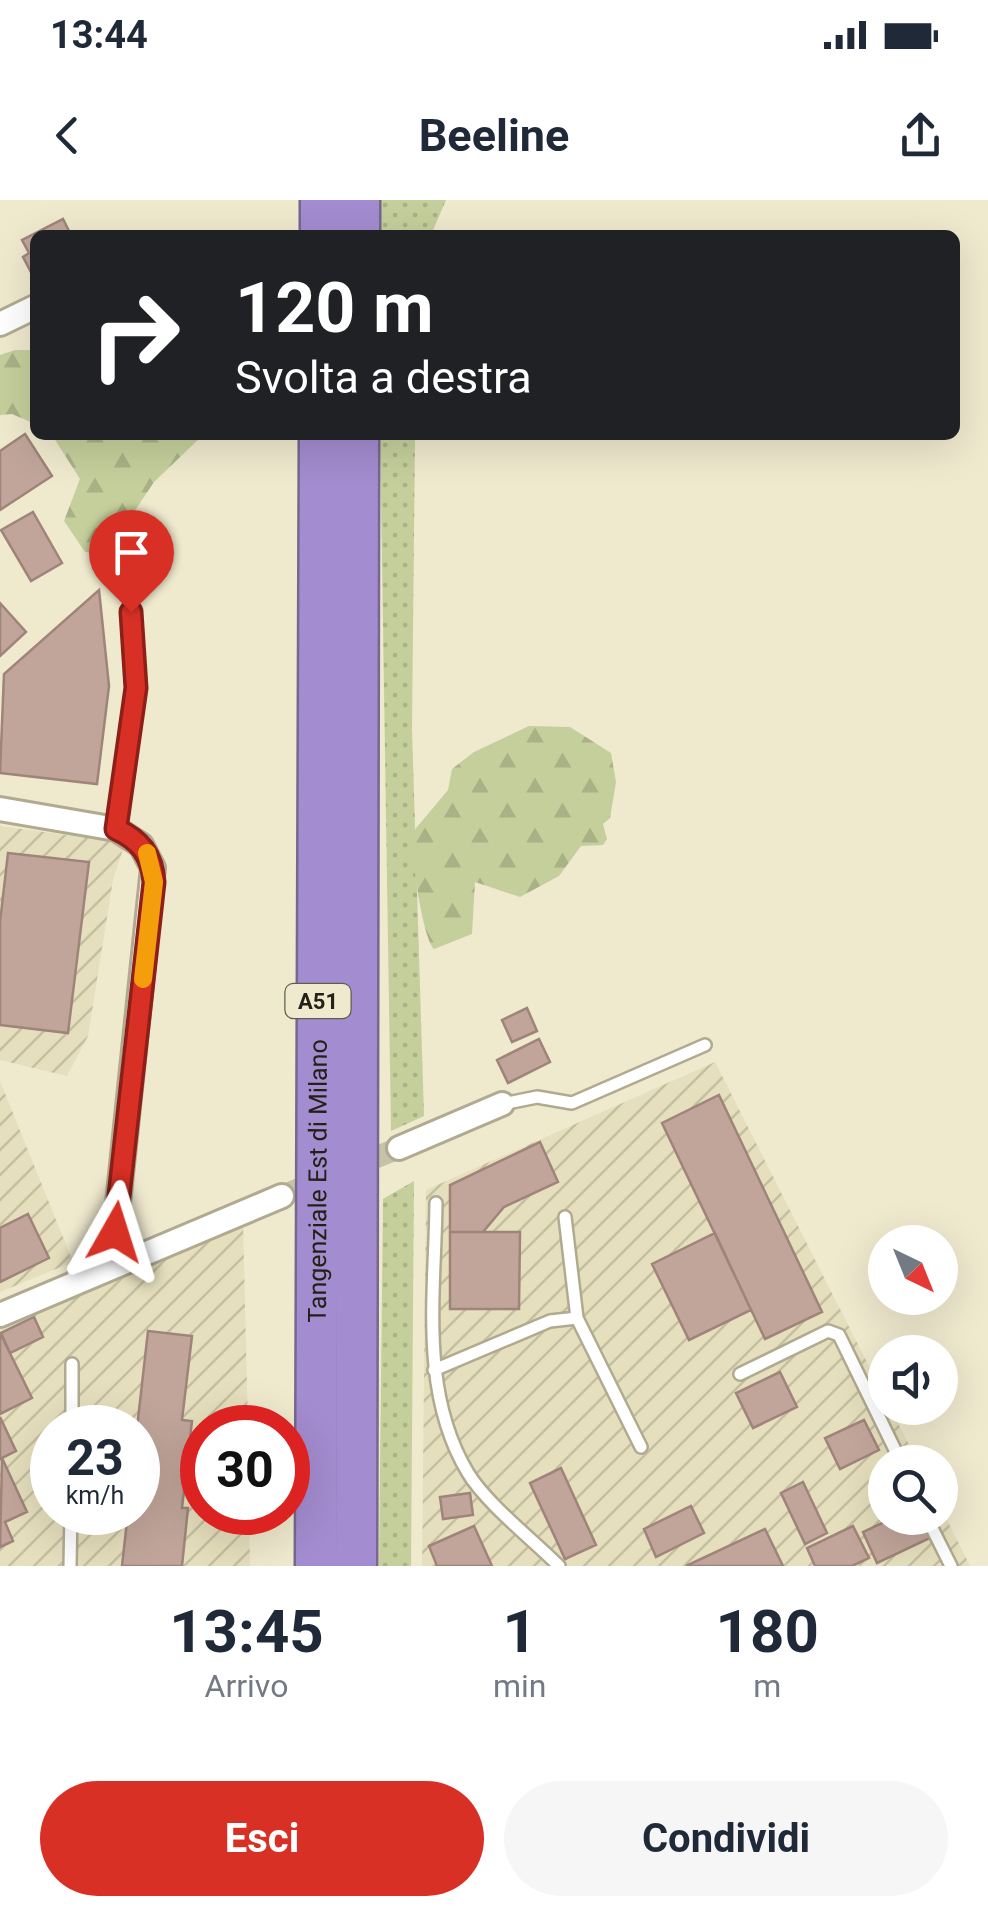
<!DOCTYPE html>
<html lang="it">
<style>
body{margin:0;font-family:Roboto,sans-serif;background:#f6f6f7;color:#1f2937;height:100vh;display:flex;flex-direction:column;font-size:38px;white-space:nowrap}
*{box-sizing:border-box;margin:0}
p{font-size:32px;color:#747a83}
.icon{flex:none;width:55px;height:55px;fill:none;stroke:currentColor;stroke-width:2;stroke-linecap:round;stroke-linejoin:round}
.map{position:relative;height:1366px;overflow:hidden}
.sheet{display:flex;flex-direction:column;background:#fff;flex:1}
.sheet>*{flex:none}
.hud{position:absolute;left:30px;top:30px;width:930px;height:210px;border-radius:15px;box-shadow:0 10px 40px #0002;background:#202124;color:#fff;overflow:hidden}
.needle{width:65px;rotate:137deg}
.fabs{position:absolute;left:868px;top:1025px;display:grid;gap:20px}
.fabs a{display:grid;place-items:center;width:90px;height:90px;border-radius:50%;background:#fff;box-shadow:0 10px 40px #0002;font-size:50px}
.speed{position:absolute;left:30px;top:1205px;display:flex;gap:20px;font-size:50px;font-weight:700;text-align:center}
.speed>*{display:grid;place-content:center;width:130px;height:130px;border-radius:50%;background:#fff;box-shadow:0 10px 40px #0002;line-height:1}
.speed small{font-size:25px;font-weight:400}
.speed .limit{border:15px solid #d22;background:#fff;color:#111}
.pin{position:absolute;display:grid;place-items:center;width:85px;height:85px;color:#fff;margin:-102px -42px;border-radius:50% 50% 50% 0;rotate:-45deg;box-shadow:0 0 10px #0007}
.pin .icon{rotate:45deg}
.me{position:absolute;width:110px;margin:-55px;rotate:6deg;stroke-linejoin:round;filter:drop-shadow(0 0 8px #0008)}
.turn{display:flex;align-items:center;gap:35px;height:210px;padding:0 40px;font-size:45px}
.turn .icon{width:130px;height:130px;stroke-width:2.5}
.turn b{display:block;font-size:70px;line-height:85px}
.eta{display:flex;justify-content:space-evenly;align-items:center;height:170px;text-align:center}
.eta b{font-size:60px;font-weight:700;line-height:70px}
.primary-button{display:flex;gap:20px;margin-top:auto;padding:20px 40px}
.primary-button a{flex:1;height:115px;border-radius:60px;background:#d93025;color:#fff;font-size:40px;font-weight:700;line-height:115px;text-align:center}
.primary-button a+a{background:#f6f6f7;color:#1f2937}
.status{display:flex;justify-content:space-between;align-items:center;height:70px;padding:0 50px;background:#fff;direction:ltr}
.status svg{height:28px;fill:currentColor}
header{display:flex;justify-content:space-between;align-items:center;height:130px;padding:0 40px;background:#fff;font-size:45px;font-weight:700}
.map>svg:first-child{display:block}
</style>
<div class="status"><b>13:44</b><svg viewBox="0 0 49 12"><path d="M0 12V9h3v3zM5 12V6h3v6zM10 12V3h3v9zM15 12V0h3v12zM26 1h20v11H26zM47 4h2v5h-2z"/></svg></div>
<header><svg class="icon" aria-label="back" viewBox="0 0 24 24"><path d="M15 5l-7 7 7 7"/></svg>Beeline<svg class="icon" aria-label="share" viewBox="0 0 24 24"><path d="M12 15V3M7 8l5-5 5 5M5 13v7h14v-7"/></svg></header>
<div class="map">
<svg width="988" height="1366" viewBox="0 0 988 1366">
<defs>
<pattern id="industrial-furrows" width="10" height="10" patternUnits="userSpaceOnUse" patternTransform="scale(2.5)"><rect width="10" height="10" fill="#e6dfbd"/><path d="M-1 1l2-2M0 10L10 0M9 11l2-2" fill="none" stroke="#c5bfa2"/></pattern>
<pattern id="grass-dots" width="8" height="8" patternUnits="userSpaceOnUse" patternTransform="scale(2.5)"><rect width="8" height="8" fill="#c5cf9c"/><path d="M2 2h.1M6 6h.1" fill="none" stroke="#a9b186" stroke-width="1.8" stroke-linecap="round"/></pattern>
<pattern id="forest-firs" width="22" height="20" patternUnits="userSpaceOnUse" patternTransform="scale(2.5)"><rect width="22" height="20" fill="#c5cf9c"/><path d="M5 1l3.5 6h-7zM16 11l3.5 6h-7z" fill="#a9b186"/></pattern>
</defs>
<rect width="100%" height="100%" fill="#efe9ce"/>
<path fill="url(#industrial-furrows)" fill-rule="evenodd" d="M0,626L125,643L113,680L88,836L67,876L0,860Z
M715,862L885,1198V1208H890L918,1262H885V1318H940V1306L970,1366H422L426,990Z
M0,881L73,1062L0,1092Z
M243,1022L248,1227L202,1228V1312L249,1313L250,1366H0V1127ZM52,1228H138V1312H52Z"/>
<path fill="url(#grass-dots)" d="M381,0H446L431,35H381Z
M380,235H415L412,529L424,916L391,931Z
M414,981L411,1366H379L383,999Z"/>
<path fill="url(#forest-firs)" d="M15,150H35V224L12,214L0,215V155Z
M52,235H203L154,282L120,333L95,353L85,352L64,321L80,279Z
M529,526L570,527L611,553L616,582L610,618L603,624L607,639L603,645L581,646L559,676L520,697L475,682L472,734L434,749C422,736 411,653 412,633L448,590L452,569L474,552Z"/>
<path fill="#c1a59a" stroke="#9f8479" stroke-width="2.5" d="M63,19L71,35H35V80L23,57L29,53L22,40Z
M25,234L52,276L0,310V251Z
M33,312L62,363L31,381L1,330Z
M99,390L109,486L97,584L0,573L4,474Z
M0,403L26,432L0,456Z
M8,653L89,662L68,833L0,825V722Z
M527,808L537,831L512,842L502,820Z
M539,839L550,862L508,883L497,860Z
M719,895L822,1112L765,1139L662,923Z
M540,942L558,982L504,1007L483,1032H450V985Z
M28,1014L49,1058L0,1082V1028Z
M450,1032H520L519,1109H450Z
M715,1033L751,1110L689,1140L652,1064Z
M34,1117L43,1137L10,1153L1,1133Z
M148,1131L192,1136L182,1220L192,1221L182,1308H188L182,1366H122L128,1312H138L137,1228Z
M0,1133L32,1198L0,1214Z
M780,1172L797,1207L753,1228L736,1193Z
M0,1217L16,1251L0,1259Z
M864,1220L879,1250L840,1269L825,1238Z
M2,1258L27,1312L5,1322L13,1341L0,1347Z
M561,1268L596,1345L565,1359L530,1283Z
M803,1282L827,1333L805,1344L781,1293Z
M470,1293L473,1315L443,1319L440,1297Z
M691,1306L704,1333L656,1357L644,1329Z
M893,1318H920L930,1338L877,1363L863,1332Z
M474,1326L492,1366H437L429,1346Z
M853,1326L869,1358L852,1366H815L807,1348Z
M765,1329L783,1366H686Z"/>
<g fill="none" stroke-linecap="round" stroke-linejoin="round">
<path stroke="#c6c1a9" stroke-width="22" stroke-dasharray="22 11" stroke-linecap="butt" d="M282,996L399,948"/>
<defs>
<path id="service" d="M116,629L136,488L131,412
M502,904L537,897L572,903L705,845
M436,1003C435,1093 419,1192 468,1273C486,1303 533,1340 559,1366
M565,1017L577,1118L641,1247
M434,1170L550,1121L577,1118
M740,1174L828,1131L839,1135L901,1262
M72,1228V1164
M927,1318L951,1366
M70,1366L71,1312"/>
<path id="minor" d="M0,124L35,107
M0,609L116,629L141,645L153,668L115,1032L104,1055L78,1079
M399,948L502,904
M0,1115L282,996"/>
<g id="motorway">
<path d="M321,35V0"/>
<path d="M359,35V0"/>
<path id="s1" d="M316,1366L320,235"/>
<path d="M356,1366L358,235"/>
</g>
</defs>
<use href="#service" stroke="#b0aa90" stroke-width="16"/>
<use href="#minor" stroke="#b0aa90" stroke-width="28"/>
<use href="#motorway" stroke="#76678f" stroke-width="45"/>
<use href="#service" stroke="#fff" stroke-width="11"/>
<use href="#minor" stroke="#fff" stroke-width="22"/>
<use href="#motorway" stroke="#a38ccf" stroke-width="40"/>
</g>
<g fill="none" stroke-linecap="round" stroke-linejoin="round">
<defs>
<path id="route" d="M115,1032L154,682C152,655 140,640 116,629L136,488L131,412"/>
</defs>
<use href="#route" stroke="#8d1f18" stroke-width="25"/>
<use href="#route" stroke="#d93025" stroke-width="18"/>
<path stroke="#f59e0b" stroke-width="18" d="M143,779L154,682L147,653"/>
</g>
<g text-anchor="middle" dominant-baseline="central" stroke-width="10" stroke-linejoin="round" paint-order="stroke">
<rect fill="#efe9ce" stroke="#605d4e" stroke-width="2.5" x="285.5" y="784" width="65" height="34" rx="8"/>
<g font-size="22" font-weight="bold" fill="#232117">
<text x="318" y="801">A51</text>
</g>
<g font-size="25" fill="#232117" stroke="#efe9ce">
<text stroke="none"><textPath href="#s1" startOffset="385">Tangenziale Est di Milano</textPath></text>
</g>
</g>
</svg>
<div class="fabs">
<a><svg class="needle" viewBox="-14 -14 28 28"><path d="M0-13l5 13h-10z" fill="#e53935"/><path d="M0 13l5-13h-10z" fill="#747a83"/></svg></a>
<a><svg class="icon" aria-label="sound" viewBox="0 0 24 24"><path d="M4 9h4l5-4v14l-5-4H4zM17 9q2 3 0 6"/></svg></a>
<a><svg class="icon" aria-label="search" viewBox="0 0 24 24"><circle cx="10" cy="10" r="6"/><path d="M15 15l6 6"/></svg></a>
</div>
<div class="speed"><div>23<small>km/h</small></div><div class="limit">30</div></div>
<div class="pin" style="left:131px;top:412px;background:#d93025"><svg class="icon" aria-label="arrive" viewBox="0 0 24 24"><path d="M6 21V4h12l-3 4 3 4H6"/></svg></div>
<svg class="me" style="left:115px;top:1032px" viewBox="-20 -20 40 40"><path d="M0-17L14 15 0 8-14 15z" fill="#d93025" stroke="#fff" stroke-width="4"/></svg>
<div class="hud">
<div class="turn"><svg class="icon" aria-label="right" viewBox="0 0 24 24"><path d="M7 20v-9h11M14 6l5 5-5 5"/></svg><div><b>120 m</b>Svolta a destra</div></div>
</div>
</div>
<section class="sheet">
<div class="eta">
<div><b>13:45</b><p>Arrivo</p></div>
<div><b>1</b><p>min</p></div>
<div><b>180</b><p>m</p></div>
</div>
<div class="primary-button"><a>Esci</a><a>Condividi</a></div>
</section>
